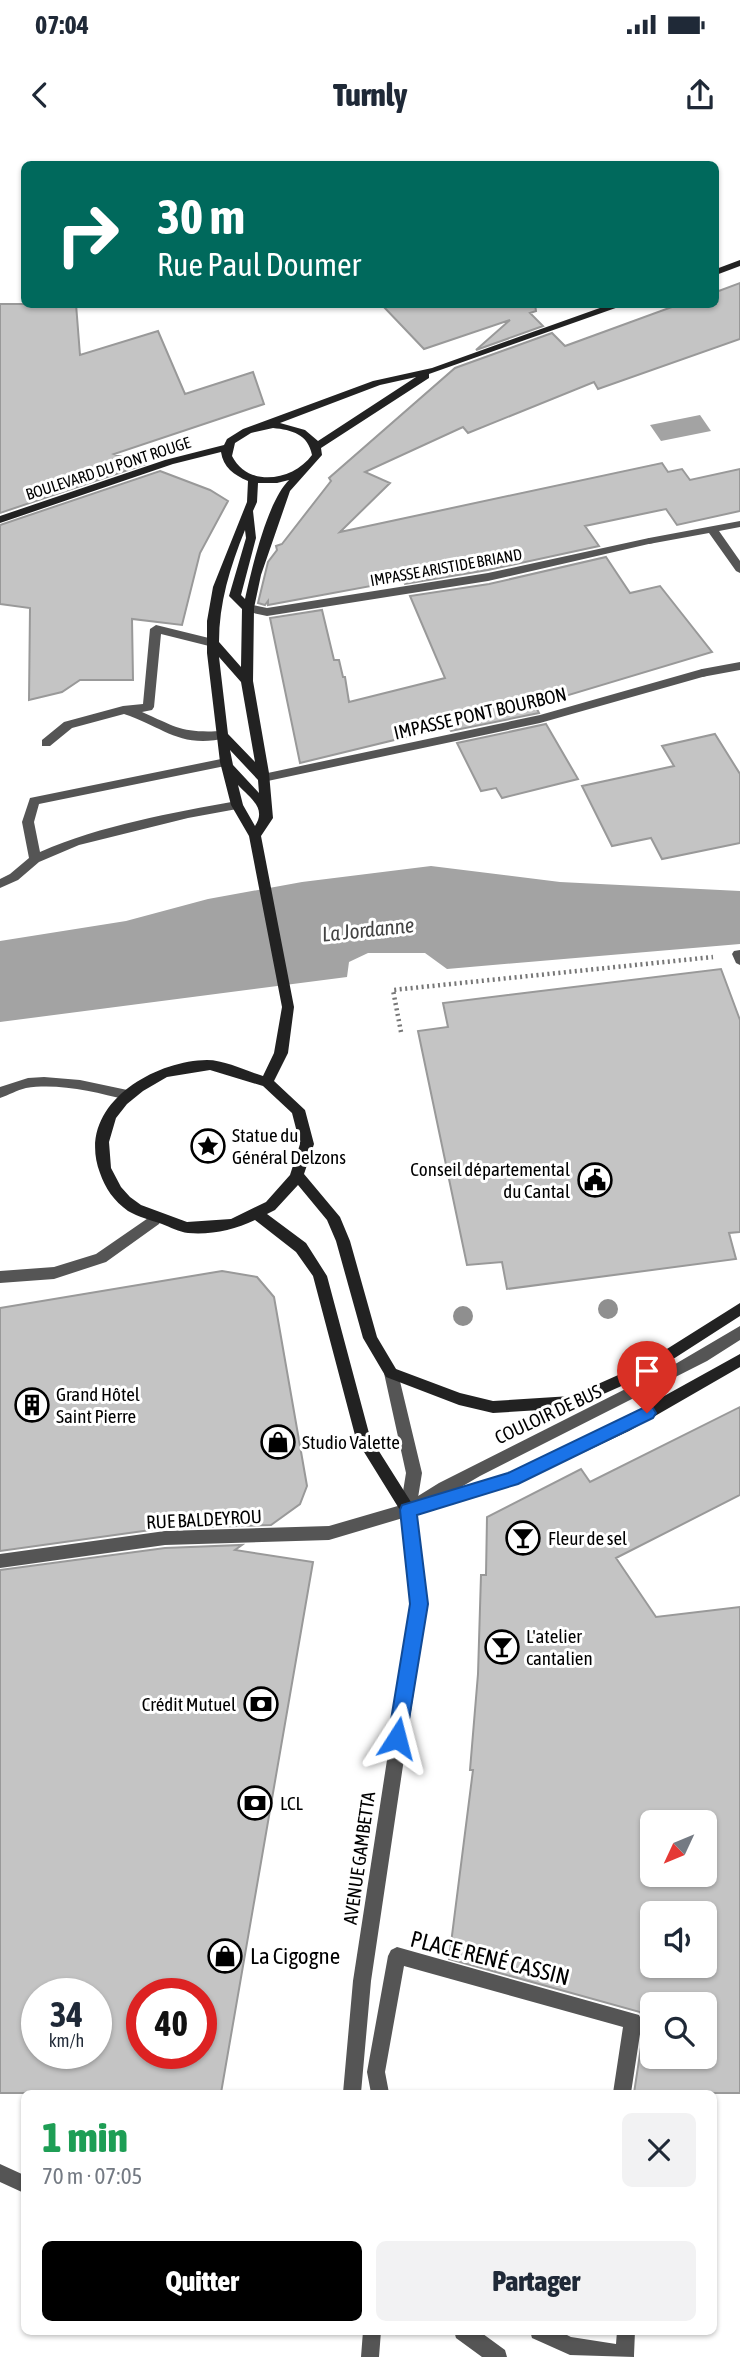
<!DOCTYPE html>
<html lang="fr">
<meta charset="utf-8">
<style>
body{margin:0;font-family:"Asap Condensed",sans-serif;background:#f2f2f3;color:#1f2937;height:100vh;display:flex;flex-direction:column;font-size:26px;white-space:nowrap}
*{box-sizing:border-box;margin:0}
p{font-size:23px;color:#747a83}
.icon{flex:none;width:38px;height:38px;fill:none;stroke:currentColor;stroke-width:2;stroke-linecap:round;stroke-linejoin:round}
.map{position:relative;flex:1;overflow:hidden}
.side{position:absolute;left:21px;top:1950px;width:696px;height:245px;display:flex;flex-direction:column;background:#fff;border-radius:10px;box-shadow:0 2px 5px #0004}
.side>*{flex:none}
.guide{position:absolute;left:21px;top:21px;width:698px;height:147px;border-radius:10px;box-shadow:0 2px 5px #0004;background:#00695c;color:#fff;overflow:hidden}
.needle{width:46px;rotate:226deg}
.buttons{position:absolute;left:640px;top:1670px;display:grid;gap:14px}
.buttons a{display:grid;place-items:center;width:77px;height:77px;border-radius:10px;background:#fff;box-shadow:0 2px 5px #0004;font-size:35px}
.speed{position:absolute;left:21px;top:1838px;display:flex;gap:14px;font-size:35px;font-weight:700;text-align:center}
.speed>*{display:grid;place-content:center;width:91px;height:91px;border-radius:50%;background:#fff;box-shadow:0 2px 5px #0004;line-height:1}
.speed small{font-size:18px;font-weight:400}
.speed .limit{border:10px solid #d22;background:#fff;color:#111}
.pin{position:absolute;display:grid;place-items:center;width:60px;height:60px;color:#fff;margin:-72px -30px;border-radius:50% 50% 50% 0;rotate:-45deg;box-shadow:0 0 7px #0007}
.pin .icon{rotate:45deg}
.me{position:absolute;width:77px;margin:-38px;rotate:9deg;stroke-linejoin:round;filter:drop-shadow(0 0 5px #0008)}
.turn{display:flex;align-items:center;gap:24px;height:147px;padding:0 21px;font-size:32px}
.turn .icon{width:91px;height:91px;stroke-width:2.5}
.turn b{display:block;font-size:49px;line-height:60px}
.round{display:grid;place-items:center;flex:none;width:74px;height:74px;border-radius:10px;background:#f2f2f3}
.headline{display:flex;align-items:center;justify-content:space-between;height:119px;padding:0 21px}
h1{font-size:42px;font-weight:800;line-height:52px;color:#1e9e55}
.primary-button{display:flex;gap:14px;margin-top:auto;padding:14px 21px}
.primary-button a{flex:1;height:80px;border-radius:10px;background:#000;color:#fff;font-size:28px;font-weight:800;line-height:80px;text-align:center}
.primary-button a+a{background:#f2f2f3;color:#1f2937}
.status{display:flex;justify-content:space-between;align-items:center;height:49px;padding:0 35px;background:#fff;direction:ltr}
.status svg{height:19px;fill:currentColor}
header{display:flex;justify-content:space-between;align-items:center;height:91px;padding:0 21px;background:#fff;font-size:32px;font-weight:800}
.map>svg:first-child{display:block}
</style>
<div class="status"><b>07:04</b><svg viewBox="0 0 49 12"><path d="M0 12V9h3v3zM5 12V6h3v6zM10 12V3h3v9zM15 12V0h3v12zM26 1h20v11H26zM47 4h2v5h-2z"/></svg></div>
<header><svg class="icon" aria-label="back" viewBox="0 0 24 24"><path d="M15 5l-7 7 7 7"/></svg>Turnly<svg class="icon" aria-label="share" viewBox="0 0 24 24"><path d="M12 15V3M7 8l5-5 5 5M5 13v7h14v-7"/></svg></header>
<div class="map">
<svg width="740" height="2217" viewBox="0 0 740 2217">
<rect width="100%" height="100%" fill="#fff"/>
<path fill="#a3a3a3" d="M700,275L711,291L661,301L650,285Z
M431,726L560,742L740,751V804L447,829L425,813H368L349,822L347,837L0,882V801L126,781L208,759L302,742Z"/>
<path fill="#c4c4c4" stroke="#999" stroke-width="2" fill-rule="evenodd" d="M740,143V199L598,249L594,242L468,293L463,287L365,332L390,343L340,392L662,323L668,332L682,329L690,340L740,329V371L677,385L666,369L585,386L599,406L488,430L405,444L403,440L268,465V461L265,465L258,463L268,422L277,410L276,406L282,404L331,341L329,338L455,228L552,193L565,206L680,164H716V152Z
M0,164H76L80,215L158,191L185,254L253,232L264,264L114,314L143,325L0,373Z
M381,164H535L536,171L530,173L543,186L476,210L510,180L424,209Z
M160,331L210,350L228,361L200,413L182,485L132,479L133,540H80L62,552L29,560L30,468L0,464V385Z
M606,417L630,453L660,446L712,512L535,565L539,573L451,591L448,587L300,623L270,478L322,470L334,520H339L343,537H345L349,562L445,538L410,456L489,444Z
M546,584L578,639L502,658L496,648L481,651L457,603Z
M715,594L740,634V703L662,719L651,698L612,706L582,646L674,626L662,606Z
M721,829L740,880V1092L729,1093L736,1119L507,1149L502,1122L467,1125L418,891L448,887L443,863Z
M222,1131L257,1137L274,1157L307,1346L300,1364L271,1385L165,1388L0,1411V1168Z
M740,1267V1355L616,1418L656,1477L740,1467V1953H634L645,1881L640,1872L449,1819L473,1630H470L478,1534L481,1435H486L487,1377L581,1329L590,1342ZM653,1682H705V1734H653ZM653,1773H705V1825H653ZM653,1864H705V1916H653Z
M242,1405L235,1410L313,1422L221,1953H0V1430L165,1408ZM37,1853H96V1913H37ZM142,1853H201V1913H142Z"/>
<g fill="none" stroke-linecap="round" stroke-linejoin="round">
<path stroke="#777" stroke-width="4.5" stroke-dasharray="2 3.5" stroke-linecap="butt" d="M401,892L393,850L713,817"/>
<path fill="#555" fill-rule="evenodd" d="M740,381V387L719,391L740,421V433L736,431L709,393L649,404L644,401L649,398Z
M156,485L217,500L219,503L213,507L161,494L154,567L152,570L142,572C178,588 182,593 223,591L227,592V598C179,609 164,587 124,574L72,588L50,606H42V600L64,582L123,566L143,564L150,489Z
M740,522V530L702,537L696,533L702,529Z
M226,618L232,622L230,625L39,664L34,682L40,712C102,685 171,673 237,661L243,665L237,669L188,678L79,705L39,722L18,740L0,748V739L10,734L29,718L22,682L30,658Z
M44,937L80,940L132,951L134,955L127,960C95,952 59,943 26,948C17,950 9,955 0,958V947L28,938Z
M740,1186V1200L707,1221L480,1336L420,1371L415,1373L410,1371L407,1366L410,1361L439,1343L677,1223Z"/>
<path fill="#555" fill-rule="evenodd" d="M408,1363L413,1365L416,1370L413,1375L329,1400L165,1405L0,1428V1414L165,1391L329,1386Z
M397,1807L639,1875L642,1881L631,1953H613L623,1887L404,1826L385,1932L389,1953H371L367,1932L388,1816L391,1810Z
M0,2024L24,2035V2053L0,2042Z
M363,2191H381L379,2217H361Z
M530,2191H559L571,2197L616,2204L617,2191H635L634,2215V2217L570,2215L532,2198Z"/>
<path fill="#555" fill-rule="evenodd" d="M649,398L654,401L653,403L488,441L267,476L244,471L242,468L248,464L267,468L488,433Z
M702,529L706,530V536L540,583L263,642L257,638L263,634L540,575Z
M740,810V825L736,823L732,814L734,811Z
M154,1074L159,1076L161,1080L159,1084L106,1122L54,1139L0,1143V1131L54,1127L96,1114Z"/>
<path fill="#555" fill-rule="evenodd" d="M391,1227L396,1229L398,1233L422,1333L416,1370L427,1464L371,1841L361,1953H343L353,1841L411,1464L400,1370L406,1333L384,1233L386,1229Z
M454,2191H479L505,2210L507,2217H482L456,2198Z"/>
<path fill="#222" fill-rule="evenodd" d="M740,120V126L716,135V129Z
M611,164H627L429,234V238L321,308L322,315L290,351L261,435L254,468L253,541L269,633L273,678L261,696L294,867L288,913L274,941L305,970L314,1004L304,1034L340,1077L350,1101L377,1197L396,1229L460,1253L493,1261L571,1256L643,1224L740,1163V1176L653,1232L572,1268L493,1273L459,1265L386,1237L363,1198L336,1101L327,1080L298,1045L275,1070L267,1074L306,1103L327,1136L370,1297L411,1362L509,1333L619,1281L740,1214V1227L629,1291L517,1344L408,1377L403,1375L356,1299L313,1136L296,1112L255,1080C234,1090 211,1095 188,1093C179,1092 170,1087 162,1084C151,1080 138,1077 128,1071C114,1061 105,1048 100,1033C75,967 151,921 207,920C225,920 246,931 263,936L274,913L282,867L249,696L231,665L220,622L207,513V481L213,447L247,362L248,341C234,335 223,327 221,312L173,324L0,383V376L165,320L224,305L227,299L243,289L373,241L432,228ZM416,237L318,301L305,290L280,283L380,245ZM273,288C292,290 308,294 312,315C293,341 248,348 232,316L235,303L251,293ZM289,340C267,362 252,428 245,459L241,455L256,398L253,371L257,362L258,343H277ZM245,390L246,398L229,456L242,469L241,527L219,502C219,463 230,427 245,390ZM219,517L241,542L255,622L228,594ZM230,610L258,640L259,653L233,625ZM238,645C250,658 267,668 255,686L243,665ZM210,930L263,946L292,973L300,1004L290,1035L266,1062L231,1079L187,1082L141,1065L130,1057L121,1047L111,1028L109,1002L116,978L127,964L143,951L167,937Z"/>
</g>
<g fill="#8f8f8f">
<circle cx="608" cy="1169" r="10"/>
<circle cx="463" cy="1176" r="10"/>
</g>
<path fill="#1a73e8" stroke="#114b97" stroke-width="2" d="M647,1266L653,1268L656,1273L653,1278L518,1344L417,1375L428,1464L406,1598L404,1604L397,1606L391,1604L388,1598L410,1464L400,1370L402,1365L508,1333Z"/>
<defs>
<symbol id="sight-ring" viewBox="-11 -11 22 22"><circle r="9.5" fill="#fff" stroke="#000" stroke-width="1.5"/><path d="M0-6L1.8-2.2L6-1.7L2.9 1.2L3.7 5.4L0 3.3L-3.7 5.4L-2.9 1.2L-6-1.7L-1.8-2.2Z" fill="#000"/></symbol>
<symbol id="civic-ring" viewBox="-11 -11 22 22"><circle r="9.5" fill="#fff" stroke="#000" stroke-width="1.5"/><path d="M-.6-6.5H3V-4.5H.6V-3L4-1V1h2V6H-6V1h2V-1L-.6-3ZM-1.2 2.5V6h2.4V2.5Z" fill="#000"/></symbol>
<symbol id="building-ring" viewBox="-11 -11 22 22"><circle r="9.5" fill="#fff" stroke="#000" stroke-width="1.5"/><path d="M-4-6H4V6H1V3H-1V6H-4ZM-2.5-4.3h1.7v1.8h-1.7ZM.8-4.3h1.7v1.8H.8ZM-2.5-1h1.7V.8h-1.7ZM.8-1h1.7V.8H.8Z" fill="#000"/></symbol>
<symbol id="shop-ring" viewBox="-11 -11 22 22"><circle r="9.5" fill="#fff" stroke="#000" stroke-width="1.5"/><path d="M-5-2.5h2.3a2.7 3.5 0 0 1 5.4 0H5L5.5 6h-11ZM-1.5-2.5h3a1.5 2.3 0 0 0-3 0Z" fill="#000"/></symbol>
<symbol id="bar-ring" viewBox="-11 -11 22 22"><circle r="9.5" fill="#fff" stroke="#000" stroke-width="1.5"/><path d="M-6-5H6L.8 .8V4.5H3.5V6h-7V4.5H-.8V.8Z" fill="#000"/></symbol>
<symbol id="bank-ring" viewBox="-11 -11 22 22"><circle r="9.5" fill="#fff" stroke="#000" stroke-width="1.5"/><path d="M-6-4H6V4H-6ZM0-2.3a2.3 2.3 0 1 0 0 4.6a2.3 2.3 0 1 0 0-4.6Z" fill="#000"/></symbol>
</defs>
<g fill-rule="evenodd">
<use href="#sight-ring" x="189" y="987" width="38" height="38"/>
<use href="#civic-ring" x="576" y="1021" width="38" height="38"/>
<use href="#building-ring" x="13" y="1246" width="38" height="38"/>
<use href="#shop-ring" x="259" y="1283" width="38" height="38"/>
<use href="#bar-ring" x="504" y="1379" width="38" height="38"/>
<use href="#bar-ring" x="483" y="1488" width="38" height="38"/>
<use href="#bank-ring" x="242" y="1545" width="38" height="38"/>
<use href="#bank-ring" x="236" y="1644" width="38" height="38"/>
<use href="#shop-ring" x="206" y="1797" width="38" height="38"/>
</g>
<g text-anchor="middle" dominant-baseline="central" stroke-width="6" stroke-linejoin="round" paint-order="stroke">
<g font-size="16" fill="#000" stroke="#fff">
<text transform="translate(108 328) rotate(-18)">BOULEVARD DU PONT ROUGE</text>
<text transform="translate(446 427) rotate(-10)">IMPASSE ARISTIDE BRIAND</text>
</g>
<g font-size="19" fill="#000" stroke="#fff">
<text transform="translate(480 573) rotate(-13)">IMPASSE PONT BOURBON</text>
<text transform="translate(548 1274) rotate(-25)">COULOIR DE BUS</text>
<text transform="translate(204 1379) rotate(-3)">RUE BALDEYROU</text>
<text transform="translate(359 1718) rotate(-82)">AVENUE GAMBETTA</text>
</g>
<g font-size="19" fill="#000" stroke="#fff" text-anchor="start">
<text x="232" y="995">Statue du<tspan x="232" dy="22">Général Delzons</tspan></text>
<text x="570" y="1029" text-anchor="end">Conseil départemental<tspan x="570" dy="22">du Cantal</tspan></text>
<text x="56" y="1254">Grand Hôtel<tspan x="56" dy="22">Saint Pierre</tspan></text>
<text x="302" y="1302">Studio Valette</text>
<text x="548" y="1398">Fleur de sel</text>
<text x="526" y="1496">L'atelier<tspan x="526" dy="22">cantalien</tspan></text>
<text x="236" y="1564" text-anchor="end">Crédit Mutuel</text>
<text x="280" y="1663">LCL</text>
</g>
<g font-size="21" font-style="italic" fill="#444" stroke="#fff">
<text transform="translate(368 789) rotate(-6)">La Jordanne</text>
</g>
<g font-size="23" fill="#000" stroke="#fff" text-anchor="start">
<text x="250" y="1816">La Cigogne</text>
</g>
<g font-size="23" fill="#000" stroke="#fff">
<text transform="translate(490 1818) rotate(14)">PLACE RENÉ CASSIN</text>
</g>
</g>
</svg>
<div class="buttons">
<a><svg class="needle" viewBox="-14 -14 28 28"><path d="M0-13l5 13h-10z" fill="#e53935"/><path d="M0 13l5-13h-10z" fill="#747a83"/></svg></a>
<a><svg class="icon" aria-label="sound" viewBox="0 0 24 24"><path d="M4 9h4l5-4v14l-5-4H4zM17 9q2 3 0 6"/></svg></a>
<a><svg class="icon" aria-label="search" viewBox="0 0 24 24"><circle cx="10" cy="10" r="6"/><path d="M15 15l6 6"/></svg></a>
</div>
<div class="speed"><div>34<small>km/h</small></div><div class="limit">40</div></div>
<div class="pin" style="left:647px;top:1273px;background:#d93025"><svg class="icon" aria-label="arrive" viewBox="0 0 24 24"><path d="M6 21V4h12l-3 4 3 4H6"/></svg></div>
<svg class="me" style="left:397px;top:1598px" viewBox="-20 -20 40 40"><path d="M0-17L14 15 0 8-14 15z" fill="#1a73e8" stroke="#fff" stroke-width="4"/></svg>
<div class="guide">
<div class="turn"><svg class="icon" aria-label="right" viewBox="0 0 24 24"><path d="M7 20v-9h11M14 6l5 5-5 5"/></svg><div><b>30 m</b>Rue Paul Doumer</div></div>
</div>
<section class="side">
<div class="headline"><div><h1>1 min</h1><p>70 m · 07:05</p></div><a class="round"><svg class="icon" aria-label="close" viewBox="0 0 24 24"><path d="M6 6l12 12M18 6L6 18"/></svg></a></div>
<div class="primary-button"><a>Quitter</a><a>Partager</a></div>
</section>
</div>
